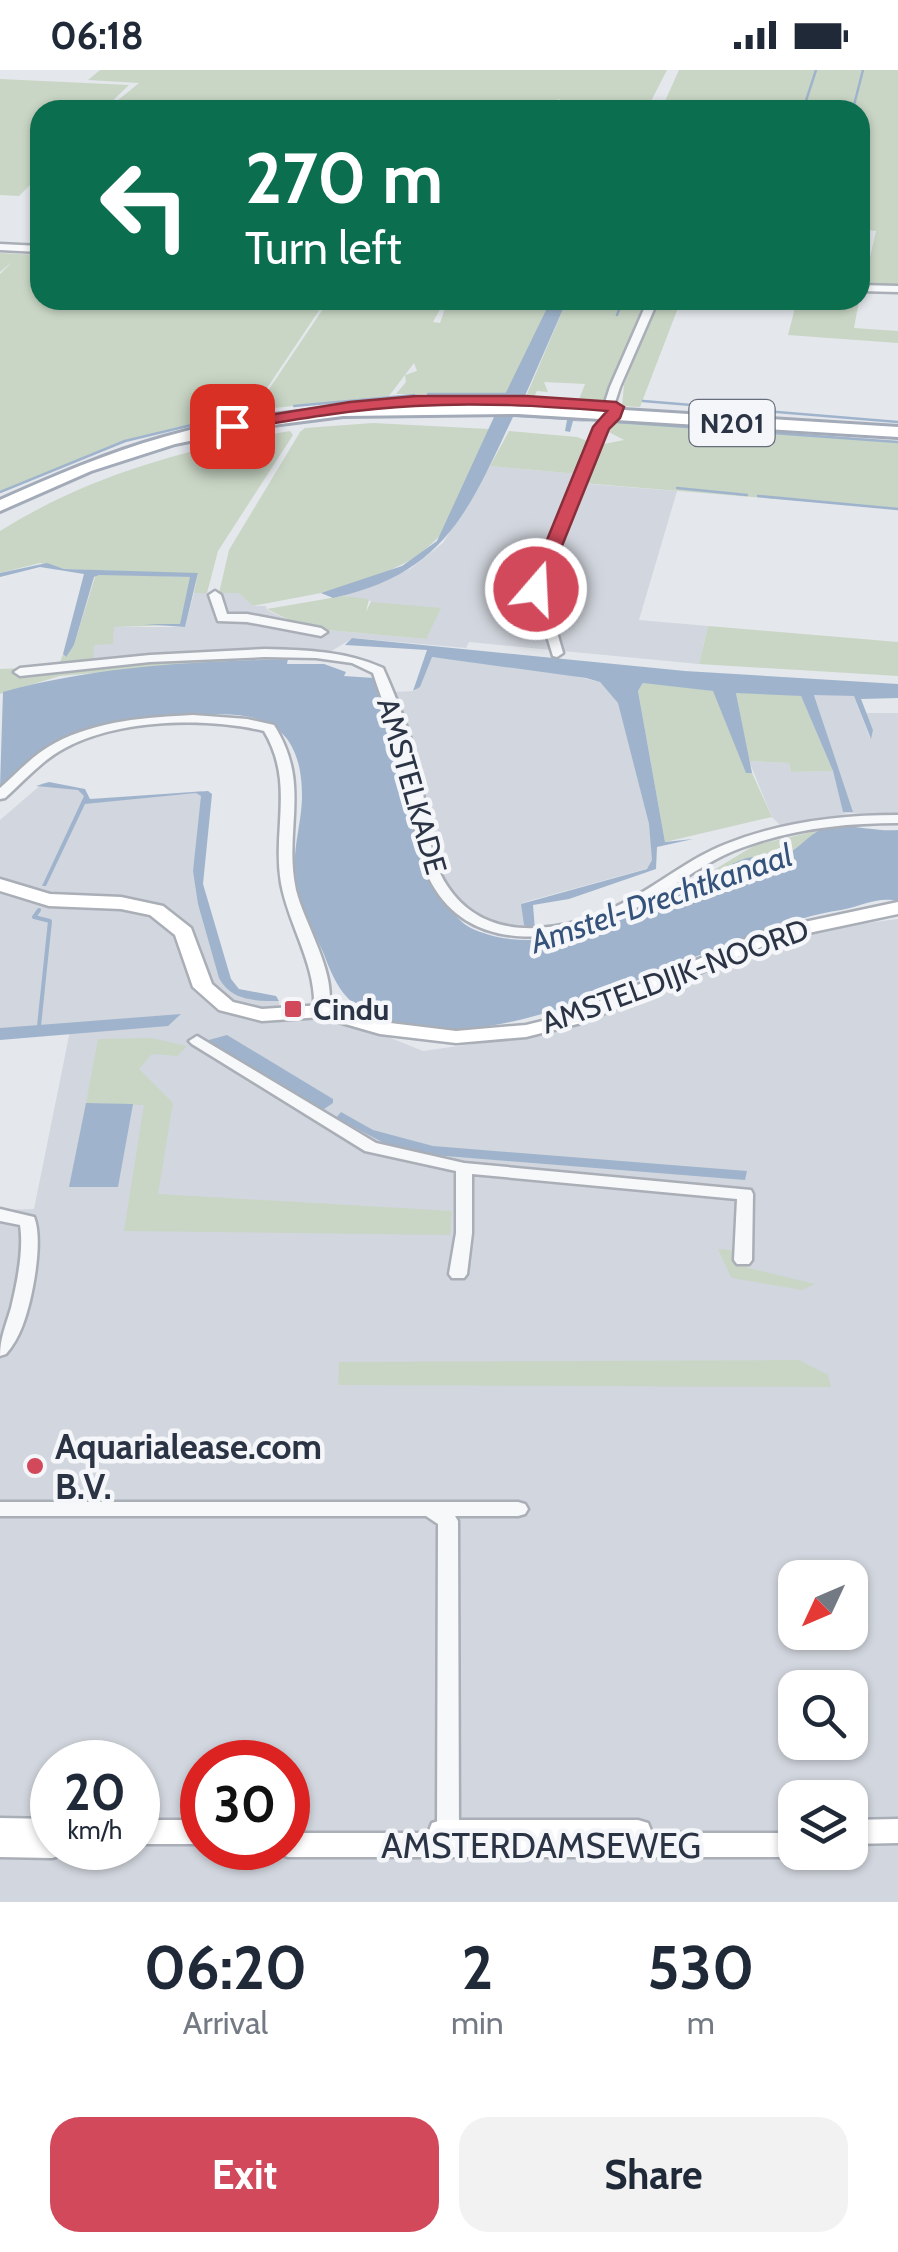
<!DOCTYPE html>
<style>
body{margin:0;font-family:Cabin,sans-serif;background:#f2f2f3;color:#1f2937;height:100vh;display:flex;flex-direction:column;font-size:38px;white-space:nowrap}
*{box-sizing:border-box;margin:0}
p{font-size:32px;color:#747a83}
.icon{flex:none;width:55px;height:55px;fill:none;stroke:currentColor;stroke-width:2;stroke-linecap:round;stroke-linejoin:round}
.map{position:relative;height:1832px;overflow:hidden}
.sheet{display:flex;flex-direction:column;background:#fff;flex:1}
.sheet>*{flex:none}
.hud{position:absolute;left:30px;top:30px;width:840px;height:210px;border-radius:30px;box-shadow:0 2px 8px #0004;background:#0b6e4f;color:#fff;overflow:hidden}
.needle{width:65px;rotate:226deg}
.fabs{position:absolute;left:778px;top:1490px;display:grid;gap:20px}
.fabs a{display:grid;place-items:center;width:90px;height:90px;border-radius:20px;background:#fff;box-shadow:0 2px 8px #0004;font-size:50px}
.speed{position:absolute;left:30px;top:1670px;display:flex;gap:20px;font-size:50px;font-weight:700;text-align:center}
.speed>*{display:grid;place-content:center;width:130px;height:130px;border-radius:50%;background:#fff;box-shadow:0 2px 8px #0004;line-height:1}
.speed small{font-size:25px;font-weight:400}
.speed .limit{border:15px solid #d22;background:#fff;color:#111}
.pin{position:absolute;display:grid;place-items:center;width:85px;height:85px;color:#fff;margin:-42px;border-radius:20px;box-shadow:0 5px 15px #0006}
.me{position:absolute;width:110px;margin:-55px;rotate:19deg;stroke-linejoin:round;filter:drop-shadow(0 0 8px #0008)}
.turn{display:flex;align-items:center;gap:35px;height:210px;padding:0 50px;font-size:45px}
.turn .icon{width:130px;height:130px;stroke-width:2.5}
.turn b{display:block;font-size:70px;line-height:85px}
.eta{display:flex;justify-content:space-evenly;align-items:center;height:170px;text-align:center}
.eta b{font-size:60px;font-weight:700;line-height:70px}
.button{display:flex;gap:20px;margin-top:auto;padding:20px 50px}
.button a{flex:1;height:115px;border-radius:30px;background:#d1495b;color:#fff;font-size:40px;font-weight:700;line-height:115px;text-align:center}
.button a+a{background:#f2f2f3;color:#1f2937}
.status{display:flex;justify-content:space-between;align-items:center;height:70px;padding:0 50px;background:#fff;direction:ltr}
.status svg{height:28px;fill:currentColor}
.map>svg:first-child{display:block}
</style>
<div class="status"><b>06:18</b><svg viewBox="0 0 49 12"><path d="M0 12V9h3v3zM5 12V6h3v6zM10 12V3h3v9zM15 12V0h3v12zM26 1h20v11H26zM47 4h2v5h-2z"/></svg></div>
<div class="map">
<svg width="898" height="1832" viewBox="0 0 898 1832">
<rect width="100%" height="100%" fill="#e4e7ec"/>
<path fill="#d2d6de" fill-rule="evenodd" d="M490,396L578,404L575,413L677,421L639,550L708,556L699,594L469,572L466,578L353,568L328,583L93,591V575L113,557H185L194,523H240L253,536H266L267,540L305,558L426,569L364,548L371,531L343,526L410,499L443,473Z
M431,587L543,599L600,612L619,633L649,754L653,790L649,798L525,832L521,834L531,860L480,851L445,816L434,792L418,696L391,622L415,621Z
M814,624L854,626L870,668L873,660L866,643H898V745L848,743L783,758L772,747L749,691L789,693L791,702L833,701L843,741H852Z
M43,713L83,720L88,731L201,721L209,725L197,801L202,838L230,918L278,930L283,946L333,945L423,981L508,969L582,951L776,872L844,856L898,849V1832H0V1140L34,1139L70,961L0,967V750ZM795,1508H850V1562H795ZM795,1618H850V1672H795ZM52,1692H138V1778H52ZM202,1692H288V1778H202ZM795,1728H850V1782H795Z"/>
<path fill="#c9d6c5" d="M100,0H667L650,33L602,32L648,34L646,40H555L560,29L556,30L553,40H106L139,13L88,10Z
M679,0H898V215L864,214L876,161L860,159V40H661Z
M0,9L129,15L103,40H40V114H31L19,126L0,125Z
M0,183L40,185V230H326L251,342L125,371L0,422V204L12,192L0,202Z
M329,230H445L433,252L440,253L448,230H551L508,324H396L406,312L405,305L417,301L414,293L389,326L255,340Z
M567,230H650L608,327L601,334L578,332L585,314L544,312L548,322L537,321L533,329H525Z
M658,230H681L640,337L622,336L624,315Z
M797,230L859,231L854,258L898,261V273L788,265Z
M617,352L898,372V439L582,413L599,375L624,370L609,362Z
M373,353L489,359L441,465L417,487L380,505L321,523L253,536L239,523H219L229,480L300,362L305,358Z
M290,361L293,365L218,481L207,523H194L198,504L64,499L40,493L0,503V461C88,406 188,378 290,361Z
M509,361L577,367L587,371L589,376L578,404L490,396Z
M99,504L191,507L180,555L114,557L113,574L94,575L93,591L59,595L63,584L65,587L74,575L95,507Z
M343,526L369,529L366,542L371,532L441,538L426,569L305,558L267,539Z
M708,556L898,572V606L699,594Z
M179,591H229L60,606L0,624V599Z
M644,612L714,621L746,702L752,703L772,747L665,772L638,621Z
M740,620L801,626L833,701L791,702L789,693L749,691L736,623Z
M821,760L791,782L757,786L704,806L755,775Z
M151,968L187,976L177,986L152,984L139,999L173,1033L158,1124L452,1141L450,1165L124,1161L144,1035L86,1033L98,969Z
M718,1179L739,1181L748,1198L815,1214L802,1220L737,1209L731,1207Z
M799,1290L828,1305L831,1317L338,1315L339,1292Z"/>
<path fill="#9fb4cc" d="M551,230H567L517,344L591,352L573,351L570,362L565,361L567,350L513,347C469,440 445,504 333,528L321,523L402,496L437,471L494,347L430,344L496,343Z
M47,493L64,499L198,503L185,557L144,554H180L190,507L99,505L94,507L74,575L66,587L63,584L84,504L40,497L0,507V503Z
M352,568L685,601L898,614V628L861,629L873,660L871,669L854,626L814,625L853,742H843L833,701L801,626L736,623L752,703H746L713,621L643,613L638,621L665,772L693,769L657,777L656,799L569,829L533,835L535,860L524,855L521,834L647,799L652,790L649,754L618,633L600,612L586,608L432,587L420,617L413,621L427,580L345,575Z
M288,589L287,594H324L346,602L344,606L374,608C391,675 412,800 459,849C468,859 480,862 493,866C580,887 664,822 741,790C756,784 772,789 786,784C799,779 809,764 823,759C849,752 872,762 898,760V831C878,826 861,836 841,840C705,861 513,1000 379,948C345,935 335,914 323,882C313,860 300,836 296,812C291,783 301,757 302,729C303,637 241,640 170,648C86,657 65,659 0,717L3,622C97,596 191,592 288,589Z
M49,712L85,719L90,729L208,721L212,724L203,814L231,909L239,919L276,926L279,931C256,931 231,931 219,908L198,834L193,801L201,726L196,723L85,734L46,816H42L84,726L78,720L36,716Z
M181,944L168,956L0,970V958Z
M227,965L333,1029V1033L321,1041L205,971Z
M86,1033L133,1034L118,1117H69Z
M341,1042L373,1060L433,1076L747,1101L745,1110L421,1084L388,1075L336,1048Z"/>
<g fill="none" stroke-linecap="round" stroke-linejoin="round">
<path stroke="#9fb4cc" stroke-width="2.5" d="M854,35L863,0
M803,40L816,0
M864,214L898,216
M617,245L623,230
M428,324H508
M643,331L898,352
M294,336L414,325
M617,352L898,372
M677,418L747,425
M0,422L125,371L225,347
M758,426L898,439"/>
<path stroke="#9fb4cc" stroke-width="4" d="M39,840L34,847L50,851L39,956"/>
<defs>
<path id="street" d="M0,174L40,176V182L0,180Z
M860,215L898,216V222L860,221Z
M648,230H658L620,317L607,357L543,514L563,583L557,587L553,586L531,514L597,357L610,317Z
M215,521L221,525L227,544H247L321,558L327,562L321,566L247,552L218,551L209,525Z
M265,579C306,580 345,581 383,598C397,629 414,673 420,706C428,743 426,785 448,817C489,878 571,861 627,831C661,813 690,788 726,774C781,752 839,745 898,745V753C844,753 792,759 741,778C703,792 672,819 636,838C573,871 474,889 432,814C412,778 415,736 405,697C397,665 383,635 373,603L352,593L316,588L265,587L150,592L20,606L14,602L20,598L150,585Z
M193,645L247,649L274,655C312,715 283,759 296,820C305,856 340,908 327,944L322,946L314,941C317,895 289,857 281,813C272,759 295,713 264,661C206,647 119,649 65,678C42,690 24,711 5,728L0,729V718C17,703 34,684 55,673C96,651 147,647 193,645Z
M197,966L376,1073L464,1093L751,1120L753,1124L752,1190L749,1194H737L734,1190L737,1129L472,1104V1163L467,1204L464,1208H452L449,1204L456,1163V1101L365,1081L192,974L189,971Z
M0,1139L34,1147C44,1171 32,1232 22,1257C18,1267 13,1276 6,1284L0,1286C0,1268 6,1255 11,1238C17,1213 24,1180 20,1155L0,1151Z
M0,1432H518L525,1434L528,1439L525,1444L518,1446H455L458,1451L459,1762L456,1768L448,1771L440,1768L437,1762L438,1454L426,1446H0Z"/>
<path id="secondary" d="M0,809L50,824L121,827L163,836L191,858L212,914L233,932L262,939L322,935L382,952L456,961L526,955L567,945L767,860L898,832V844L780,869L581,953L526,967L456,973L380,964L321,947L262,951L219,940L193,917L175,865L150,845L121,839L49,836L0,821Z
M0,1748L52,1749V1778H66L62,1785L52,1788L0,1787Z
M898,1749V1773L850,1774V1750Z
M138,1750H202V1774H138Z
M442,1750H638L648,1753L652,1763H795V1782H806L795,1787H288L278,1784L275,1778H288V1763H428L432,1753Z"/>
<path id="primary" d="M430,333L608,339L898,357V367L518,344L343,346L257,357L175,374L91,401L0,441V430C54,406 107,383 164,367C251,342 341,337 430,333Z"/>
</defs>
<use href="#street" stroke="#a9aeb7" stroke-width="5"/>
<use href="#secondary" stroke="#a9aeb7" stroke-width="5"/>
<use href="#primary" stroke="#a3abb8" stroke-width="6"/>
<use href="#street" fill="#f7f8fa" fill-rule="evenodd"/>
<use href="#secondary" fill="#fff" fill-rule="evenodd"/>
<use href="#primary" fill="#fff" fill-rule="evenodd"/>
</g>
<path fill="#d1495b" stroke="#882f3b" stroke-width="2.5" d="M416,326H526L616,332L624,337L620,348L609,359L543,523L536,525L527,519L593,357L607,341C543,336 478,332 415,336C353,339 292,350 232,360L224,356L232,351L350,332Z"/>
<g fill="#d1495b" stroke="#f4f6f9" stroke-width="4">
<rect x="283" y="929" width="20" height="20" rx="5"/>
<circle cx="35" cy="1396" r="10"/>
</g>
<g text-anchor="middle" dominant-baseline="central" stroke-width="9" stroke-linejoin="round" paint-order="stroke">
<rect fill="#f4f6f9" stroke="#676e7b" stroke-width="2.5" x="689.5" y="330" width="85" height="46" rx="8"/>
<g font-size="28" font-weight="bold" fill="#2b3445">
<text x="732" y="353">N201</text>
</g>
<g font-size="30" fill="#2b3445" stroke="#f4f6f9">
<text transform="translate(412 716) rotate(74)">AMSTELKADE</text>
<text transform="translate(675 906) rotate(-20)">AMSTELDIJK-NOORD</text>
</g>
<g font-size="30" font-weight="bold" fill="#2b3445" stroke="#f4f6f9" text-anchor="start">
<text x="313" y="939">Cindu</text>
</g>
<g font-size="32" font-style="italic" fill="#34527a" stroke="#f4f6f9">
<text transform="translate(661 828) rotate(-19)">Amstel-Drechtkanaal</text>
</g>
<g font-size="35" font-weight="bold" fill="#2b3445" stroke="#f4f6f9" text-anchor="start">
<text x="55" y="1376">Aquarialease.com<tspan x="55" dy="40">B.V.</tspan></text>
</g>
<g font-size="35" fill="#2b3445" stroke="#f4f6f9">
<text x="541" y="1775">AMSTERDAMSEWEG</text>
</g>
</g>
</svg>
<div class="fabs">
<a><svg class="needle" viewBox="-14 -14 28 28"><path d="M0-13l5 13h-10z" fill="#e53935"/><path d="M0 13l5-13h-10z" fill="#747a83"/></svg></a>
<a><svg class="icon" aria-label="search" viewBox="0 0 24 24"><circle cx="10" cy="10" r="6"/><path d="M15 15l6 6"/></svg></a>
<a><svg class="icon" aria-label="layers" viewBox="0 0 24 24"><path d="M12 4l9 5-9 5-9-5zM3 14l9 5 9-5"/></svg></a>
</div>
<div class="speed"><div>20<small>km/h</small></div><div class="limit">30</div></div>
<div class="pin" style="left:232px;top:356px;background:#d93025"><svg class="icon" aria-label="arrive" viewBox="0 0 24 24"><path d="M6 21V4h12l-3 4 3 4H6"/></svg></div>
<svg class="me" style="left:536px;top:519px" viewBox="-20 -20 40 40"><circle r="17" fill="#d1495b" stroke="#fff" stroke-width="3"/><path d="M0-11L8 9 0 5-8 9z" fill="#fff"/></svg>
<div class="hud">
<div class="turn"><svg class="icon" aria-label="left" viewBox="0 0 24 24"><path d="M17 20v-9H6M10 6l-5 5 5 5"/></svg><div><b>270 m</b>Turn left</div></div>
</div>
</div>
<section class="sheet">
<div class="eta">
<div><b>06:20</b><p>Arrival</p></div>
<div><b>2</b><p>min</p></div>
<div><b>530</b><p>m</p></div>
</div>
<div class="button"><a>Exit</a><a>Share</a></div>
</section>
